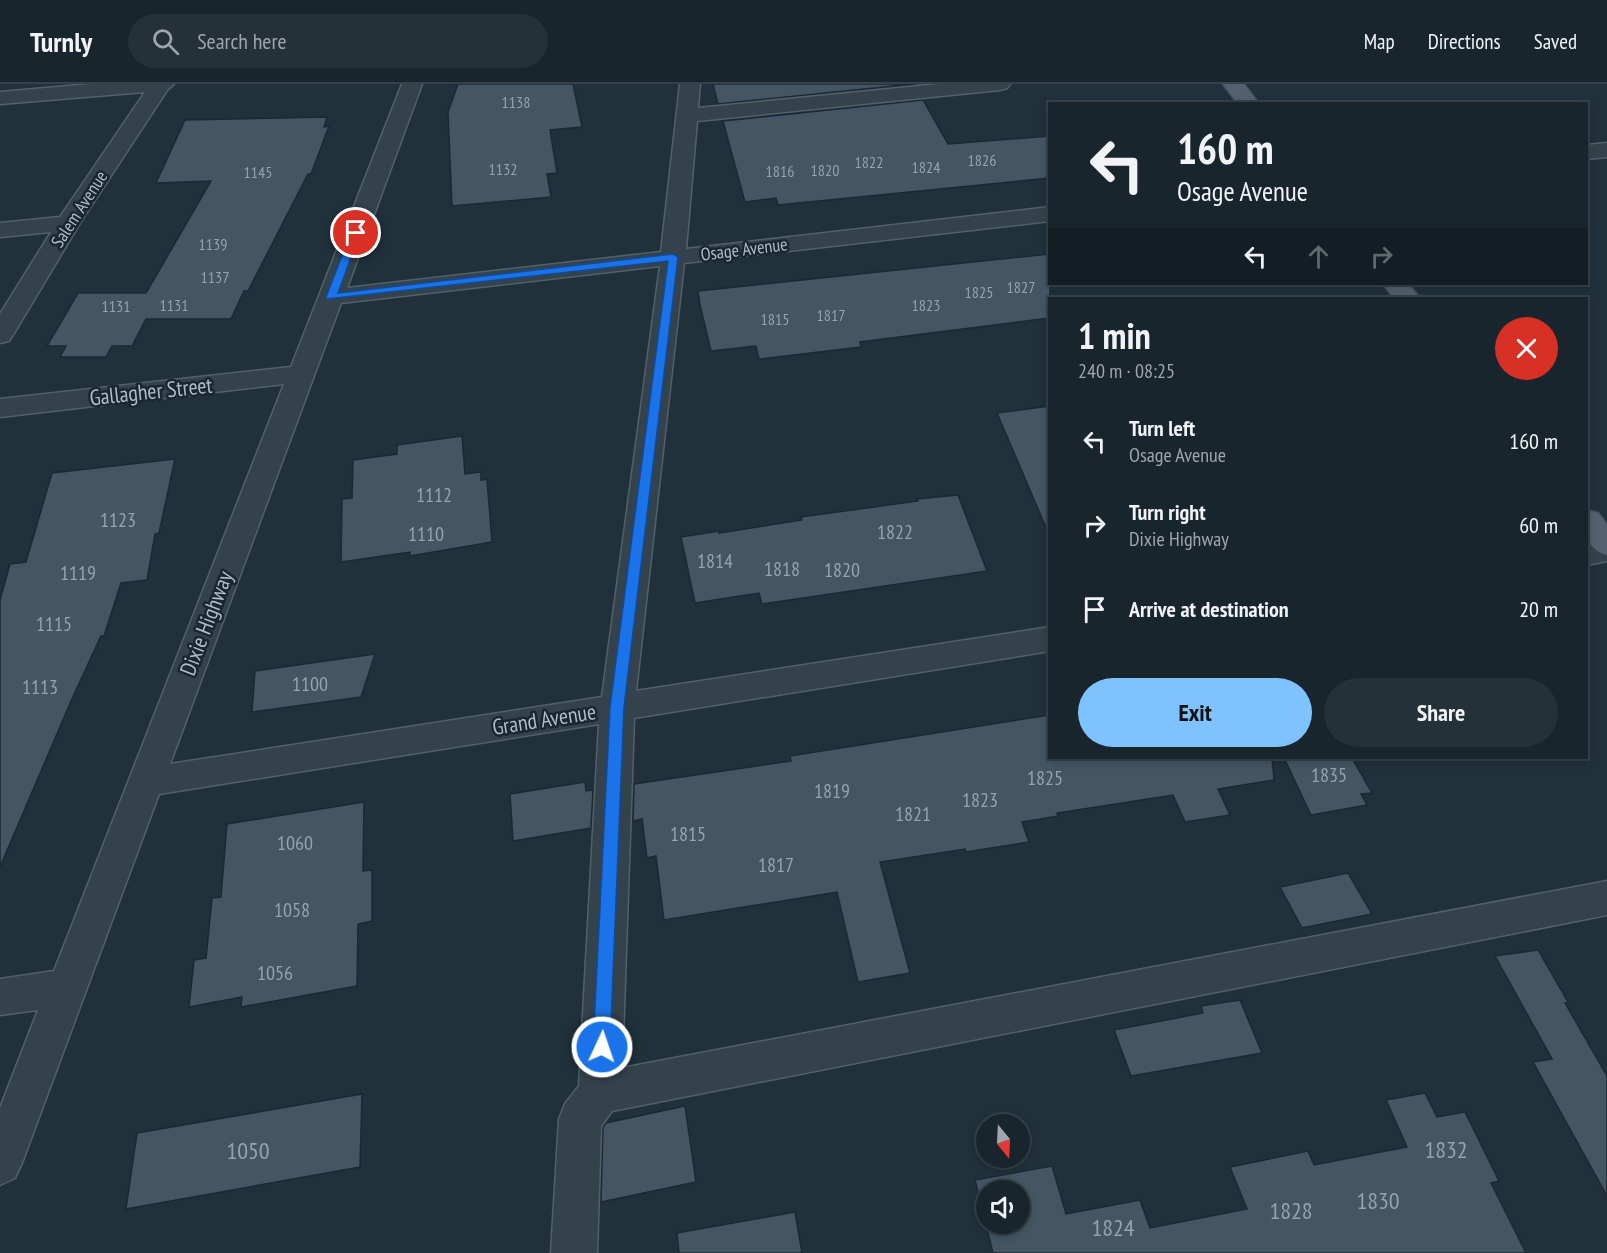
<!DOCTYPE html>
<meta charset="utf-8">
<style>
body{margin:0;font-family:"PT Sans Narrow",sans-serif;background:#253139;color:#f1f3f6;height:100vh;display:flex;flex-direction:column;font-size:22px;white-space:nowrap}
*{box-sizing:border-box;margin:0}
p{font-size:20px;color:#9fa5aa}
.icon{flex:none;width:33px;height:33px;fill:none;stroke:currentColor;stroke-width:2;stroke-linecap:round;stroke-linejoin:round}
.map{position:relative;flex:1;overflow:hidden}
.drawer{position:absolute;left:1048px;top:213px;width:540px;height:462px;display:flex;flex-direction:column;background:#18252d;border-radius:0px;box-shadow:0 3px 9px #0003,0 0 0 2px #364249}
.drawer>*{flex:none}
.top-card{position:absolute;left:1048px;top:18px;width:540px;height:183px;border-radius:0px;box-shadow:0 3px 9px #0003,0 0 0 2px #364249;background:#18252d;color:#f1f3f6;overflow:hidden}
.needle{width:39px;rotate:162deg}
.fabs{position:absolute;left:976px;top:1030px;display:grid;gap:12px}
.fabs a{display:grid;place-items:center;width:54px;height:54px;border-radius:50%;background:#18252d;box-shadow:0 3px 9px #0003,0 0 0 2px #364249;font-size:30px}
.pin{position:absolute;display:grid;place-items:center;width:51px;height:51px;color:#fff;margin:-26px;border:3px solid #fff;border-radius:50%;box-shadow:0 2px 6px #0007}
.me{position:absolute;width:66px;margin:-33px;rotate:3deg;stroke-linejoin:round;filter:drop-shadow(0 0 4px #0008)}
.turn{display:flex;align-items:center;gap:21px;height:126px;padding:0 30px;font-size:27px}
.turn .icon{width:78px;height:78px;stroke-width:2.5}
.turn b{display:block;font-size:42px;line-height:51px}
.lanes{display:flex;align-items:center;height:57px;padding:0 30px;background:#0003;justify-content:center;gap:30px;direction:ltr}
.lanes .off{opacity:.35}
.round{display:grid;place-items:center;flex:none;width:63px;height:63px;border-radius:32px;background:#253139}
.headline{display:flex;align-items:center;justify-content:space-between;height:102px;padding:0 30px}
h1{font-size:36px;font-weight:700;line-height:45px}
.primary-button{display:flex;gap:12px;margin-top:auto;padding:12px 30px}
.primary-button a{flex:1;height:69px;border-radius:36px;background:#7ec3ff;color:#111;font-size:24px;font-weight:700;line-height:69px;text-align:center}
.primary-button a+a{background:#253139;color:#f1f3f6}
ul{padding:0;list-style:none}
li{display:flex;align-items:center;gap:18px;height:84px;padding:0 30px}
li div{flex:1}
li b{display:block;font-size:22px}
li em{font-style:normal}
header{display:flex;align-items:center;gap:36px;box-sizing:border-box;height:84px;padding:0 30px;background:#18252d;border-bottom:2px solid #364249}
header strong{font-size:28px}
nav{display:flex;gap:33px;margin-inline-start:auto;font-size:21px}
.search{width:420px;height:54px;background:#253139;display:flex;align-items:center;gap:15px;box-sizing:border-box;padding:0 21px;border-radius:33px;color:#9fa5aa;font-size:22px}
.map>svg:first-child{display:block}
</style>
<header>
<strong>Turnly</strong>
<div class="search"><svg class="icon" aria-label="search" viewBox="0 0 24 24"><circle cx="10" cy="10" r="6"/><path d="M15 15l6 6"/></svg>Search here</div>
<nav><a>Map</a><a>Directions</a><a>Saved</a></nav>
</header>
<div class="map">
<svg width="1607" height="1169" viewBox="0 0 1607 1169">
<rect width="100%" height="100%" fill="#20313c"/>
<path fill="#445663" stroke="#1c2933" stroke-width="1.5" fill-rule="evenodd" d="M458,0H573L582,43L550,46L557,89L547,90L551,113L452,122L448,28Z
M713,0H913L718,20Z
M923,16L948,60L1050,52V94L778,121L776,114L745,118L723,37Z
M327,33L324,43L329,42L311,90H308L248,207H244L231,235H146L132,262H112L106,273H60L66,262H47L78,209H146L211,97L156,99L185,36Z
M1050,170V234L860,258L861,263L759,275L756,262L711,267L700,221L698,207Z
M1050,322V453L997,329Z
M462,352L465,390L481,388V396L487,395L492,458L410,472V468L341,478L342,415L352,414L353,376L397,370V361Z
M175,375L159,449L155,450L147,496L121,499L104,552H101L71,617L0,783V516L10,480L26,478L52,389Z
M958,411L987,487L762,520L759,509L695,519L681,453L719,447V449L802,436L801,433L918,417L917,415Z
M375,570L361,613L252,628L255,587Z
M1050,631V674H1272L1274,696L1218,705L1230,731L1185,738L1173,711L1057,729L1058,732L1022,738L1029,758L966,768L965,765L880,778L910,889L858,898L837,808L664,836L656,772L647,774L642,735L633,737L634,700L791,677L790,672Z
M1284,674H1352L1372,709L1361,710L1367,721L1311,731Z
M585,698L586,707L593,706L591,744L513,757L510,710Z
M364,718L363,787L372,786V837L358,840L357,902L241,923L242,913L189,923L194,876L206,874L212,814L221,813L227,740Z
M1348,789L1372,830L1302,844L1280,803Z
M1538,866L1568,918L1565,919L1607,992V1112L1533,978L1552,975L1495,872Z
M1240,916L1262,969L1131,992L1114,946L1203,929L1201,922Z
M1425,1009L1437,1033L1465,1028L1499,1097L1491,1099L1526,1169H993L975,1096L1052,1082L1066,1130L1140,1116L1150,1144L1247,1125L1230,1083L1308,1067L1314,1081L1407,1063L1386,1016ZM987,1107H1020V1140H987Z
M362,1010L360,1083L126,1125L137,1049Z
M685,1022L696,1098L601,1118L603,1043L606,1039Z
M795,1128L802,1169H679L677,1149Z"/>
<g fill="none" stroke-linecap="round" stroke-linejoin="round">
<defs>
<path id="minor" d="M91,0H174L168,5L80,139L13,251L9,257L0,259V230L51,148L0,153V139L60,133L145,8L0,20V8Z
M402,0H422L347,204L661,168L680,0H700L698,24L939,0H1010L1007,4L1000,6L697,37L686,165L1050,123V137L684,179L636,607L1050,543V567L634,634L622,984L1607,797V831L612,1027L601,1042L597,1169H551L559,1035L565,1020L579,1002L599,640L159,710L22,1079L15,1094L0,1101V1024L38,926L0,931V895L54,887L284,300L0,333V315L291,283ZM660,182L602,613L170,680L341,219Z
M1607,59V73L1587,75V61Z
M1607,455V477L1587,481V459Z"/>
<path id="major" d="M1223,0H1244L1259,20H1238Z
M1383,200H1408L1420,214H1394Z
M1587,426L1598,429L1607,440V471C1582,463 1587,447 1587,426Z"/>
</defs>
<use href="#minor" stroke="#52606a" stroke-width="3"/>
<use href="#major" stroke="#414e58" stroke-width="3"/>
<use href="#minor" fill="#34424c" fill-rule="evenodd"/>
<use href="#major" fill="#52616d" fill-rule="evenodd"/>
</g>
<path fill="#1a73e8" stroke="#114b97" stroke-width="1.5" d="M356,146L360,149L338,209L673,170L678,173L624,623L610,963L608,969L602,971L596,969L593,963L610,623L668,177L327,215L326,213L351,149Z"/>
<g text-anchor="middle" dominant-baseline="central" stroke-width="5" stroke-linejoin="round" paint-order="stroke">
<g font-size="16" fill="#94a3af">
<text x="516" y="18">1138</text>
<text x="982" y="76">1826</text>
<text x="869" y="78">1822</text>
<text x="926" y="83">1824</text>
<text x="503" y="85">1132</text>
<text x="825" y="86">1820</text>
<text x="780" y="87">1816</text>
<text x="258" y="88">1145</text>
<text x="213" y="160">1139</text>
<text x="215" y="193">1137</text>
<text x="1021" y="203">1827</text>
<text x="979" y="208">1825</text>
<text x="174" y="221">1131</text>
<text x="926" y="221">1823</text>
<text x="116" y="222">1131</text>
<text x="831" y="231">1817</text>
<text x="775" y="235">1815</text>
</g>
<g font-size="18" fill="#afbdc8" stroke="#1a2731">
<text transform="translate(79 125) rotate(-57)">Salem Avenue</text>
<text transform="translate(744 165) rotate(-7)">Osage Avenue</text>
</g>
<g font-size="20" fill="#94a3af">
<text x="434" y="411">1112</text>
<text x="118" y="436">1123</text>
<text x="895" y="448">1822</text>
<text x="426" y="450">1110</text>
<text x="715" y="477">1814</text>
<text x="782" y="485">1818</text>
<text x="842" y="486">1820</text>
<text x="78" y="489">1119</text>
<text x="54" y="540">1115</text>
<text x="310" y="600">1100</text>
<text x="40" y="603">1113</text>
<text x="1329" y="691">1835</text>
<text x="1045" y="694">1825</text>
<text x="832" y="707">1819</text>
<text x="980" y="716">1823</text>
<text x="913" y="730">1821</text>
<text x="688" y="750">1815</text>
<text x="295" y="759">1060</text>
<text x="776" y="781">1817</text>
<text x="292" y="826">1058</text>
<text x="275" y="889">1056</text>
</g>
<g font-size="22" fill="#afbdc8" stroke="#1a2731">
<text transform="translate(151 307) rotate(-6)">Gallagher Street</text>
<text transform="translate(206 539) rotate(-69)">Dixie Highway</text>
<text transform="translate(544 635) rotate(-9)">Grand Avenue</text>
</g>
<g font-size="24" fill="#94a3af">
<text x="1446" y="1065">1832</text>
<text x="248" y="1066">1050</text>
<text x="1378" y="1116">1830</text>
<text x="1291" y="1126">1828</text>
<text x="1113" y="1143">1824</text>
</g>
</g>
</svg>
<div class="fabs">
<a><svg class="needle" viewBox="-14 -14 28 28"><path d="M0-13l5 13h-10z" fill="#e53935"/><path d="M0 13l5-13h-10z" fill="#9fa5aa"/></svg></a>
<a><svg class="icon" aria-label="sound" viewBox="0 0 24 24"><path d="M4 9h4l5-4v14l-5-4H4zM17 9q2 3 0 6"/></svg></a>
</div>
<div class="pin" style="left:356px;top:149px;background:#d93025"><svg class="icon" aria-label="arrive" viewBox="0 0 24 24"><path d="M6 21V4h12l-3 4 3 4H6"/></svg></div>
<svg class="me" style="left:602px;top:963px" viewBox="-20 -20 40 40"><circle r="17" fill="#1a73e8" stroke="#fff" stroke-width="3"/><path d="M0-11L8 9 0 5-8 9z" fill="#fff"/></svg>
<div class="top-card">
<div class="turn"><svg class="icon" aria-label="left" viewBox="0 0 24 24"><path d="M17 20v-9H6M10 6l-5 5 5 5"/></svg><div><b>160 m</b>Osage Avenue</div></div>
<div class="lanes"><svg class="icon" aria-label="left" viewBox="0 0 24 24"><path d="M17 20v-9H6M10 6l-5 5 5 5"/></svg><svg class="icon off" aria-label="ahead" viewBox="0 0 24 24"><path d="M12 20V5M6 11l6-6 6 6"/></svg><svg class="icon off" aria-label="right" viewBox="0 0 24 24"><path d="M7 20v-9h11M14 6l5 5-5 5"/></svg></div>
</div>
<section class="drawer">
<div class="headline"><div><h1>1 min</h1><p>240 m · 08:25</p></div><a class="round" style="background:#d93025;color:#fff"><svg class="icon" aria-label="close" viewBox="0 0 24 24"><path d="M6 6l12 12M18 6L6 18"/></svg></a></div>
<ul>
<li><svg class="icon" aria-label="left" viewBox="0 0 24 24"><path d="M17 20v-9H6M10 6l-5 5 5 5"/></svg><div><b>Turn left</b><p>Osage Avenue</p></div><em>160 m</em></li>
<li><svg class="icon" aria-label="right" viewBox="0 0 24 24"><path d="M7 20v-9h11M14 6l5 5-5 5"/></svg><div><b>Turn right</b><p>Dixie Highway</p></div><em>60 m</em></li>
<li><svg class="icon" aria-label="arrive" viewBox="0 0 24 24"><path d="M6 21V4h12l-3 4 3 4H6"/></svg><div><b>Arrive at destination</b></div><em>20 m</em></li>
</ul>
<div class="primary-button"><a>Exit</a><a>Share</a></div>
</section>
</div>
